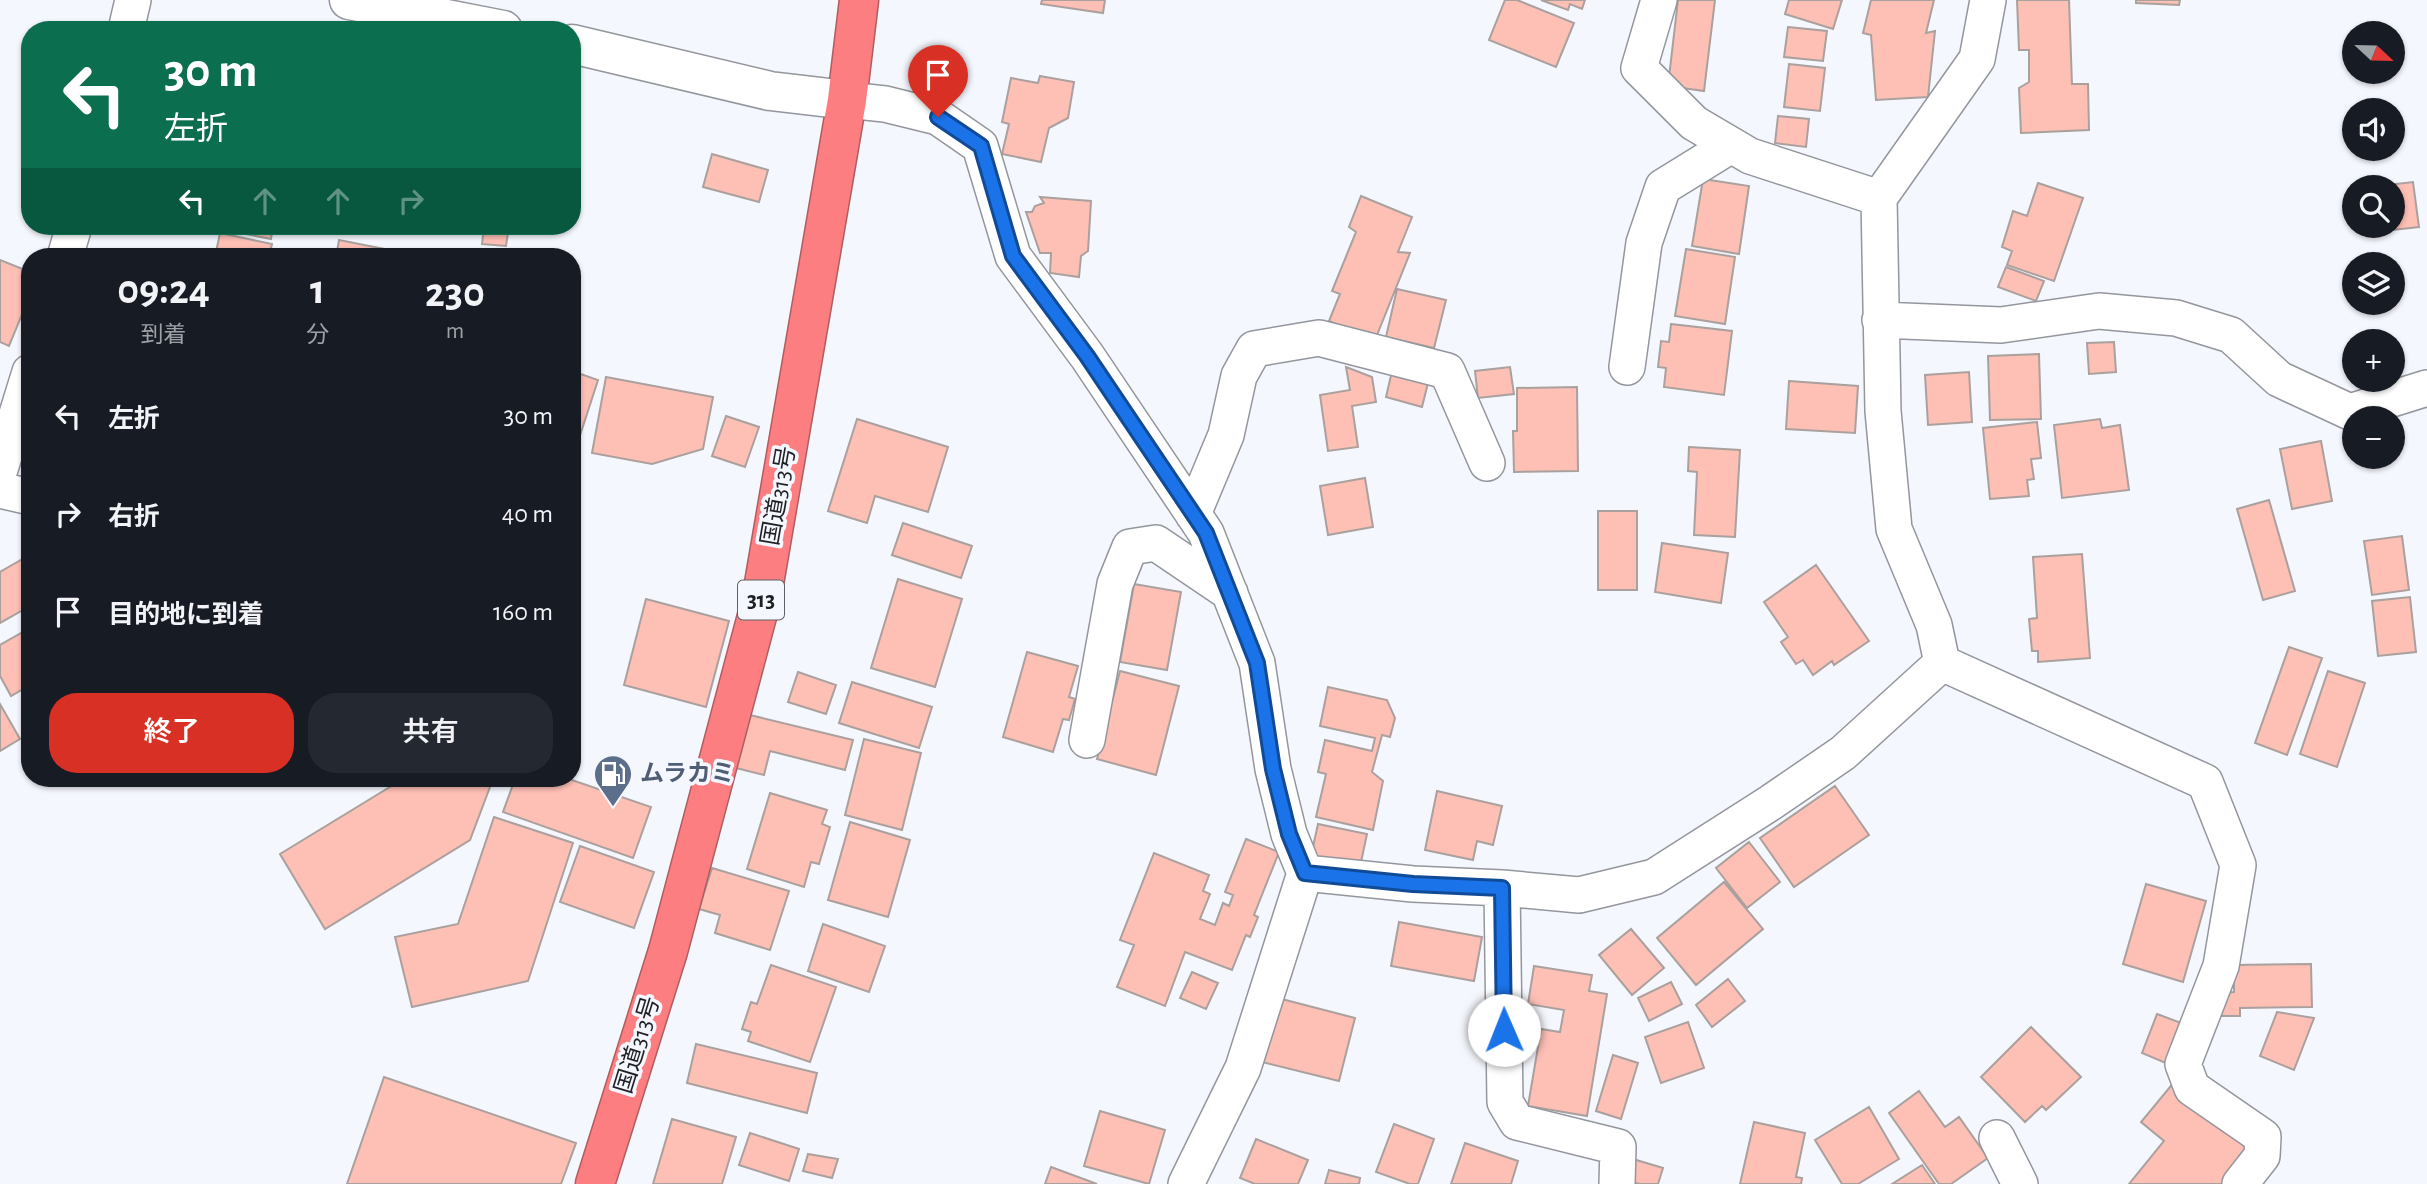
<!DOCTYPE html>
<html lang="ja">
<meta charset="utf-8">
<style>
body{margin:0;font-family:"Alegreya Sans","Noto Sans JP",sans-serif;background:#242831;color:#f1f3f6;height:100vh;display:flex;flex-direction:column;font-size:26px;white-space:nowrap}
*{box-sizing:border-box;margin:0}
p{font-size:23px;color:#9ea1a6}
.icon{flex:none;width:38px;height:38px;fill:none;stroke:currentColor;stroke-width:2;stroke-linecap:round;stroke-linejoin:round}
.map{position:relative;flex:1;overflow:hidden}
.details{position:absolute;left:21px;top:248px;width:560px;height:539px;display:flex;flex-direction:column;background:#171b24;border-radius:28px;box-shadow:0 2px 5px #0004}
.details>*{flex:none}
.guide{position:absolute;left:21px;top:21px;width:560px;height:214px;border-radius:28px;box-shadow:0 2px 5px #0004;background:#0b6e4f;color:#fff;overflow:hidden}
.needle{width:46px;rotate:112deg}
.tools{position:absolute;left:2342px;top:21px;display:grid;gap:14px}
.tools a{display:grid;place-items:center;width:63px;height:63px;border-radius:50%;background:#171b24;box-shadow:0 2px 5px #0004;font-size:35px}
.pin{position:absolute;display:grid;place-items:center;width:60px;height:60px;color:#fff;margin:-72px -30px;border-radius:50% 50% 50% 0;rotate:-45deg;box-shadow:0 0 7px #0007}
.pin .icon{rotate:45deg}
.me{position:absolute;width:77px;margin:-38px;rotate:359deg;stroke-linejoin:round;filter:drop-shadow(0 0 5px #0008)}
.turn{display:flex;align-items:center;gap:24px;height:147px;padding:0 28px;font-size:32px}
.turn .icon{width:91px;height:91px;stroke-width:2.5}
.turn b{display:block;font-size:49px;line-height:60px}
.lanes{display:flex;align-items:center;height:66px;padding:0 28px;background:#0003;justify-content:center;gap:35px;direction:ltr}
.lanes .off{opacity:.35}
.eta{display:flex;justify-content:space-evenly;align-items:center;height:119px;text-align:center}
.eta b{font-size:42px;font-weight:600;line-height:49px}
.button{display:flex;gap:14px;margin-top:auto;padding:14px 28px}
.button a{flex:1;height:80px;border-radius:28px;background:#d93025;color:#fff;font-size:28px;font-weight:600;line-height:80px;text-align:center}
.button a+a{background:#242831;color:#f1f3f6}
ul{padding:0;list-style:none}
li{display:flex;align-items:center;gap:21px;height:98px;padding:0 28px}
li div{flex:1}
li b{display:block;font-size:26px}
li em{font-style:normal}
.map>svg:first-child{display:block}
</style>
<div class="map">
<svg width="2427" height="1184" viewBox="0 0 2427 1184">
<rect width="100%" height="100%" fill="#f5f7fe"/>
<path fill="#febfb5" stroke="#aaa09e" stroke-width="2" d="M1042,0H1105L1103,13L1041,4Z
M1505,0H1517L1574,23L1556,67L1489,40Z
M1541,0H1585L1582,9L1570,4L1568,10Z
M1678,0H1715L1704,91L1668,86Z
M1789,0H1842L1833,29L1785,14Z
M1871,0H1934L1926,33L1935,31L1928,97L1876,100L1871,35L1863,33Z
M2017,0H2069L2072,84H2088L2089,130L2021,133L2019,88L2029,82V50H2019Z
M2136,0H2180L2179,5L2136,3Z
M1788,27L1827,31L1823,61L1784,57Z
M1789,64L1825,68L1820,111L1784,107Z
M1040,76L1074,82L1068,118L1049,128L1041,162L1002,154L1009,124L1002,122L1011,78L1038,83Z
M1778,116L1809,119L1806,147L1775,143Z
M712,154L768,170L759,202L703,187Z
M1703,179L1749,186L1739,254L1692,246Z
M2413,182L2419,227L2393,230L2392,187L2387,185Z
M2038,183L2083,198L2054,281L2007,265L2012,251L2002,247L2013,211L2027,216Z
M1361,196L1412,217L1398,252L1410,253L1375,340L1329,321L1340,294L1332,291L1356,232L1349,227Z
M1040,197L1091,201L1088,251L1081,256L1079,277L1050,273L1051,253H1040L1026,212H1032L1035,206L1044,203Z
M216,226H273L271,239L215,228Z
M484,226H509L506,246L482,244Z
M220,233L272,244L269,257H215Z
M339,240L415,255L414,257H336Z
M1686,249L1735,257L1725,324L1675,316Z
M0,260L30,272V295L9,346L0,342Z
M2006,267L2044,281L2036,301L1998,287Z
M1397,289L1446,300L1434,348L1386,337Z
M1671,324L1732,331L1724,395L1664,387L1666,368L1658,367L1661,341L1669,342Z
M2114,342L2116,372L2089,374L2087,343Z
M2039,354L2041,419L1990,420L1988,356Z
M1346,367L1372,377L1376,402L1352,406L1358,447L1328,451L1320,395L1350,390Z
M1510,367L1514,394L1478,398L1475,371Z
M572,371L598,380L572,460Z
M1392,371L1429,379L1422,407L1386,397Z
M1969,372L1972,422L1928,425L1925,375Z
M606,377L713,397L703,449L652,464L592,453Z
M1789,381L1858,386L1855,433L1786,429Z
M1577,387L1578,471L1514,472L1513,431H1517V388Z
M726,416L759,427L745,467L712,456Z
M857,419L948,447L928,512L875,496L867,523L828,511Z
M2100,419L2102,428L2120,425L2129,490L2062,498L2054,425Z
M2037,422L2041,458L2031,459L2034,479L2027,480L2029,496L1990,499L1983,428Z
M2321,441L2332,501L2292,509L2280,449Z
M1689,447L1740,450L1735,537L1694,535L1697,472L1688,471Z
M1365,478L1373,527L1328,535L1320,486Z
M2269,500L2295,591L2263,600L2237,509Z
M1598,511H1637V590H1598Z
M903,523L972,546L961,578L892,555Z
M2402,536L2409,590L2372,595L2364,541Z
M1662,543L1728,553L1721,603L1655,592Z
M2082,554L2090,658L2038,662V651H2032L2029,619L2037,618L2033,557Z
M26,557L30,563V606L0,623V572Z
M1816,565L1869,641L1834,665L1832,661L1813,675L1803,660L1796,664L1781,642L1788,637L1764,602Z
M898,579L962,599L935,687L871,668Z
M1134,584L1181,592L1167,670L1120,662Z
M2410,597L2416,652L2378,656L2372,601Z
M646,599L729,621L706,707L624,685Z
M30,628V685L11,696L0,676V645Z
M2289,647L2322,658L2287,755L2255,743Z
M1027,652L1078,666L1069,697L1075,699L1069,720L1063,719L1053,752L1003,737Z
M1120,671L1179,686L1156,775L1097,759Z
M2328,671L2365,683L2337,767L2300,754Z
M798,672L836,685L826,714L788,702Z
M852,682L932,707L919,748L839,723Z
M1328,687L1387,700L1395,718L1390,737L1382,735L1372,772L1383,781L1373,830L1316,817L1326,774L1318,772L1325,740L1372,751L1375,738L1320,726Z
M0,704L20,739L0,751Z
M750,715L853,740L845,770L770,751L764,775L736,768Z
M864,739L921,753L902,830L845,815Z
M403,779H493L470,840L325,929L280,854Z
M515,779H569L651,807L633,858L503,812Z
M1835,786L1869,835L1794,887L1760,838Z
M1437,791L1502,806L1493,845L1477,841L1473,860L1425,850Z
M770,793L827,810L822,824L830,827L819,864L811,862L804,887L747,869Z
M494,817L573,843L528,981L412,1007L395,937L458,924Z
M850,822L910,840L888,917L828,900Z
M1318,824L1367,834L1360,867L1311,856Z
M1246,839L1279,852L1254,915L1258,917L1250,937L1246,935L1232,970L1185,952L1165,1006L1117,987L1134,945L1120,940L1154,853L1209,875L1203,891L1210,894L1200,919L1215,925L1223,903L1229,906L1233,895L1225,892Z
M1749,842L1780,882L1747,908L1716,868Z
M580,846L654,872L634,928L560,902Z
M712,868L789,891L770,950L715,933L720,915L699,909Z
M1724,882L1763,929L1696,985L1657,938Z
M2146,884L2206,901L2183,982L2123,964Z
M1399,922L1482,937L1474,981L1391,966Z
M823,924L885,946L869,992L808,971Z
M1631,929L1664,968L1632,995L1599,955Z
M2311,964L2312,1007L2240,1008V1016H2214V993L2234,992V965Z
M771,965L836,987L810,1062L748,1041L751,1032L742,1029L751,1002L757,1004Z
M1534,966L1592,975L1589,991L1607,994L1587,1116L1528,1106L1541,1029L1560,1032L1564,1010L1528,1004Z
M1192,972L1218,983L1206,1009L1180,998Z
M1728,979L1745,1001L1712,1027L1696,1005Z
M1671,982L1682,1004L1649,1021L1638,998Z
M1274,997L1355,1018L1339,1081L1258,1061Z
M2277,1012L2314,1018L2294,1070L2260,1056Z
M2157,1014L2184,1024L2168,1064L2142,1053Z
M1688,1022L1704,1068L1661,1083L1645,1037Z
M2031,1027L2081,1077L2046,1110L2042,1106L2025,1122L1981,1077Z
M696,1044L817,1073L807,1113L687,1083Z
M1613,1055L1638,1063L1621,1119L1596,1111Z
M384,1077L576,1143L561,1184H347Z
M2175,1081L2258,1149L2230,1184H2129L2164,1141L2141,1122Z
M1919,1091L1945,1127L1959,1117L1988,1158L1951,1184H1939L1889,1113Z
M1869,1107L1899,1159L1858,1184H1842L1815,1140Z
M1100,1111L1165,1130L1149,1184L1084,1166Z
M672,1119L736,1137L722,1184H653Z
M1754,1122L1805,1133L1796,1177L1802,1178L1801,1184H1740Z
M1394,1124L1434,1139L1418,1184H1410L1376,1172Z
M750,1133L799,1149L789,1181L739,1165Z
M1256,1139L1308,1160L1298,1184H1255L1240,1178Z
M1465,1143L1518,1161L1511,1184H1451Z
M808,1154L838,1159L832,1178L803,1171Z
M1633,1159L1663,1168L1658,1184H1639L1627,1180Z
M1922,1165L1935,1184H1892Z
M1051,1167L1097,1184H1045Z
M1329,1170L1360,1178L1359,1184H1325Z"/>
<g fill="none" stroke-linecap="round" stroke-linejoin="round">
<defs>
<path id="street" d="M1659,0L1639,68L1694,123L1750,156L1879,198
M126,30L133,0
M847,100L885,104L938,117L980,146L1013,256L1087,356L1206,533L1257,663L1273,769L1289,834L1305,873L1243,1068L1186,1184
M65,257L74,226
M1880,320L2001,325L2099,311L2176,318L2231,335L2279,379L2350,412L2427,388
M1627,367L1644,243L1663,187L1731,145
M0,469L30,372
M0,490L30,497
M1193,514L1226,435L1239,376L1254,349L1319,338L1447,371L1487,463
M1942,663L2205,782L2238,865L2221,966L2183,1064L2192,1088L2263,1137L2262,1156L2240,1184
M1942,663L1934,625L1894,529L1883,411L1879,198L1977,59L1988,0
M1087,740L1115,584L1130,547L1156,543L1230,593
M1305,873L1413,884L1502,888L1579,895L1654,877L1770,803L1843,753L1942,663
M1502,888L1505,1102L1517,1122L1618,1147L1617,1184
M1997,1138L2020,1184"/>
<path id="secondary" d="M349,0L503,30
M572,44L770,91L847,100"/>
<path id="highway" d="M595,1184L668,951L761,601L847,100L859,0"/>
</defs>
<use href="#street" stroke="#94969e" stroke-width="38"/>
<use href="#secondary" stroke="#94969e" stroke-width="41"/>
<use href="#highway" stroke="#af5d5f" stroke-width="41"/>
<use href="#street" stroke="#fff" stroke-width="35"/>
<use href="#secondary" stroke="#fff" stroke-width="38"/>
<use href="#highway" stroke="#fd7e80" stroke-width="38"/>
</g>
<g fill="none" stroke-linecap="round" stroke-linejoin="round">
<defs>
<path id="route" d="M938,117L981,146L1013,256L1087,356L1206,533L1257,663L1273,769L1289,834L1305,873L1413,884L1502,888L1504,1030"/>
</defs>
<use href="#route" stroke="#114b97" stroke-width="18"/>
<use href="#route" stroke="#1a73e8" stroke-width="12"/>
</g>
<defs>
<symbol id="fuel-pin" viewBox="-11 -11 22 30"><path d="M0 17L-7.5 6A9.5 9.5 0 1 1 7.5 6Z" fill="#5c6f8a" stroke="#f5f7fe"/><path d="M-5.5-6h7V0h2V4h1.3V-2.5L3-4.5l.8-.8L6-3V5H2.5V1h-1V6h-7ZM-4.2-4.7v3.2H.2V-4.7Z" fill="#fff"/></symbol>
</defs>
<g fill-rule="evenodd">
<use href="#fuel-pin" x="591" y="752" width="44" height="60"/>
</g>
<g text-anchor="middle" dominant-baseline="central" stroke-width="7" stroke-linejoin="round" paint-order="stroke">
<rect fill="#f5f7fe" stroke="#5f6065" stroke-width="2" x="738" y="580.5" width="46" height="39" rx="5"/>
<g font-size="23" font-weight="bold" fill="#1f2023">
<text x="761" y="600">313</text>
</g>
<g font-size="24" fill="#1f2023" stroke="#f5f7fe">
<text transform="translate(779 496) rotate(-80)">国道313号</text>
<text transform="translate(638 1045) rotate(-73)">国道313号</text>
</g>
<g font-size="24" font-weight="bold" fill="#4e5e75" stroke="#f5f7fe" text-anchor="start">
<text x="640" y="774">ムラカミ</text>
</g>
</g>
</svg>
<div class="tools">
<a><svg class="needle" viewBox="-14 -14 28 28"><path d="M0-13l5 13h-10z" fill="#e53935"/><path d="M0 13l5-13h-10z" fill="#9ea1a6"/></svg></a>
<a><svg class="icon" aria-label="sound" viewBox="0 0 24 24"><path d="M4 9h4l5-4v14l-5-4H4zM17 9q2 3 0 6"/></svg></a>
<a><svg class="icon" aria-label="search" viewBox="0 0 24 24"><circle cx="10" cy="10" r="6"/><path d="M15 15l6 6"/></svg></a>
<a><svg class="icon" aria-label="layers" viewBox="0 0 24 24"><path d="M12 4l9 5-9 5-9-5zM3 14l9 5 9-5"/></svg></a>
<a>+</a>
<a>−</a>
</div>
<div class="pin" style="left:938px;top:117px;background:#d93025"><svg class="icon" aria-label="arrive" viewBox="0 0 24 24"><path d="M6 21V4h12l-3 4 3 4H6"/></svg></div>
<svg class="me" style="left:1504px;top:1030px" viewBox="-20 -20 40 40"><circle r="19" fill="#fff"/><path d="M0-13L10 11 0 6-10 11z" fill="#1a73e8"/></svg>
<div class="guide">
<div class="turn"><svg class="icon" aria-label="left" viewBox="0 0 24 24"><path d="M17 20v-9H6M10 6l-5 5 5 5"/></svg><div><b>30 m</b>左折</div></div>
<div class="lanes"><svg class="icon" aria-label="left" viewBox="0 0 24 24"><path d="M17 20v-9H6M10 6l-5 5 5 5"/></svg><svg class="icon off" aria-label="ahead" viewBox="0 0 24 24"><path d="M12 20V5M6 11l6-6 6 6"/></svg><svg class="icon off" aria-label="ahead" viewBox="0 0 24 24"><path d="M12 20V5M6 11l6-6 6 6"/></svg><svg class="icon off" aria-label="right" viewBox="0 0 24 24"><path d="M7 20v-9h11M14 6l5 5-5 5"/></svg></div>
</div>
<section class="details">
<div class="eta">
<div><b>09:24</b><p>到着</p></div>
<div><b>1</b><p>分</p></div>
<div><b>230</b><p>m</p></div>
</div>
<ul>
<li><svg class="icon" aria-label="left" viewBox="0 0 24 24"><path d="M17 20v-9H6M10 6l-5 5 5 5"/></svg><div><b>左折</b></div><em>30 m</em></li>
<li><svg class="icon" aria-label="right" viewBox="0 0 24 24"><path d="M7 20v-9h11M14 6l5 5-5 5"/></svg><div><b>右折</b></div><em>40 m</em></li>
<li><svg class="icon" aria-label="arrive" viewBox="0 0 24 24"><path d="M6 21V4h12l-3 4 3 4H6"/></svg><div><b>目的地に到着</b></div><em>160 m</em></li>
</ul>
<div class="button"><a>終了</a><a>共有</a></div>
</section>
</div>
